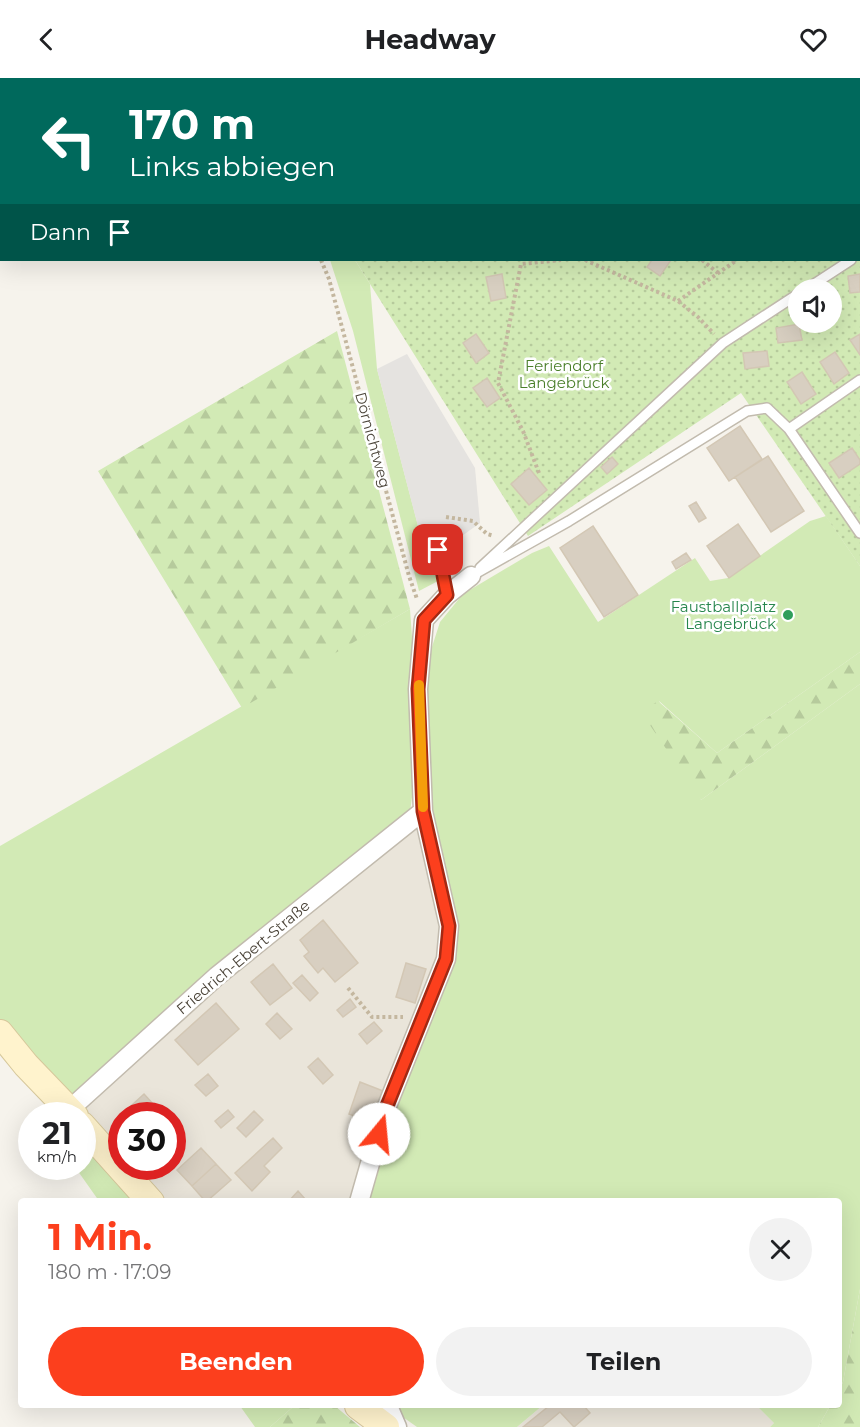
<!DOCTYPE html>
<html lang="de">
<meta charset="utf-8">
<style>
body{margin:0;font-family:Montserrat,sans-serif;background:#f2f2f2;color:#202124;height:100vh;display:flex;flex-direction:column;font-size:22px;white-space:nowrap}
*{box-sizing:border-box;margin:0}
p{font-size:20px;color:#757577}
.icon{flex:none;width:33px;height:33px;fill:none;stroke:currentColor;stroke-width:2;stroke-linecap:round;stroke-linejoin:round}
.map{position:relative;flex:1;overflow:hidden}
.details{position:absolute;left:18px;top:1120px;width:824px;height:210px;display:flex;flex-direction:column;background:#fff;border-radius:6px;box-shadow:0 6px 24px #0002}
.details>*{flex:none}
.guide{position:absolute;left:0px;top:0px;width:861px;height:183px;box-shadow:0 6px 24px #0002;background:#00695c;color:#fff;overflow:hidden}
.buttons{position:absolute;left:788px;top:201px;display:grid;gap:12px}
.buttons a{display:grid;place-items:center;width:54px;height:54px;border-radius:50%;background:#fff;box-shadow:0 6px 24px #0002;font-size:30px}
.speed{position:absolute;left:18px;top:1024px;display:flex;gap:12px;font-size:30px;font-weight:700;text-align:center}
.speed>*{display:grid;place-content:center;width:78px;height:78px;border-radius:50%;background:#fff;box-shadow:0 6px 24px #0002;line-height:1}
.speed small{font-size:15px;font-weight:400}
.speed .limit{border:9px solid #d22;background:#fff;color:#111}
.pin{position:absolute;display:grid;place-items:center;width:51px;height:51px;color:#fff;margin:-26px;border-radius:12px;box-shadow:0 3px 9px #0006}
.me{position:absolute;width:66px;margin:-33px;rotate:17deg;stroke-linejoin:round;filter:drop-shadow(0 0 4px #0008)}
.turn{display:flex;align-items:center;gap:21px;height:126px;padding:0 30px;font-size:27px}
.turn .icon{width:78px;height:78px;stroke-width:2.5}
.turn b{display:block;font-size:42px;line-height:51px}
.then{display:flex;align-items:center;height:57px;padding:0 30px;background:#0003;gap:12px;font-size:22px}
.round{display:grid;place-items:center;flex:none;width:63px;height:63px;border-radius:32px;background:#f2f2f2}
.headline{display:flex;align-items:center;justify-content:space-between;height:102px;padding:0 30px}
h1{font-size:36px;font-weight:700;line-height:45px;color:#fc3f1d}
.primary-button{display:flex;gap:12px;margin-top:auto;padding:12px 30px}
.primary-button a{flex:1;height:69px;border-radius:36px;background:#fc3f1d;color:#fff;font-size:24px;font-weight:700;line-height:69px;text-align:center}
.primary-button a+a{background:#f2f2f2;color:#202124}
header{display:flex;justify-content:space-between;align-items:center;height:78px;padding:0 30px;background:#fff;font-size:27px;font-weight:700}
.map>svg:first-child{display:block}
</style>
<header><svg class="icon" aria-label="back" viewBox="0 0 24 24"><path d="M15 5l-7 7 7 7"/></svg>Headway<svg class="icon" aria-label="heart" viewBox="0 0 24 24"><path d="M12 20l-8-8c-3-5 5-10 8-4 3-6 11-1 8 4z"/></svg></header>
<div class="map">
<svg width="860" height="1349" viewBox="0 0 860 1349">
<defs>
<pattern id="forest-firs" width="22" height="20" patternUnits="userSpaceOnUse" patternTransform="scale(1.5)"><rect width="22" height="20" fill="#d2eab5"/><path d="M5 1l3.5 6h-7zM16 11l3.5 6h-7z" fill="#b6ca9c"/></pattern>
<pattern id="park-dots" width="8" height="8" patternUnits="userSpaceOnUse" patternTransform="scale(1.5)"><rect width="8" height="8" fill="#d2eab5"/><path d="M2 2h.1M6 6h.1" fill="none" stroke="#b6ca9c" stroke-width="1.8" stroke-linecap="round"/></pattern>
</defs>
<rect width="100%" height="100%" fill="#f6f3ec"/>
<path fill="#eae5da" d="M429,718L456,843L446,906L400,1003L366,1123H164L133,1089H172V1038H122L121,1076L72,1020Z
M542,1328H757L774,1345L770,1349H517Z"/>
<path fill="#d2eab5" d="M220,0H698L694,2Z
M330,182H355L370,206L377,291L427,482L438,503L419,513L353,253Z
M826,438L860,488V574L717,675L659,623L701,722L860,606V1211L843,1304L839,1312L838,1124H367L400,1003L446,906L456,843L429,718L427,607L431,572L440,544L463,516L532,475L549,468L598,544L695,480L710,503L728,500L810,443Z
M410,531L413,573L414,705L410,734L72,1020L0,941V768Z
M83,1063L136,1123H99L75,1089H82Z
M240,1328H294L270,1349H255Z
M396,1328H542L517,1349H417L400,1337Z
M757,1328H830L818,1349H770L774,1345Z"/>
<path fill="url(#forest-firs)" d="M337,253L410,531L242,630L98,393Z
M860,574V606L701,722L641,634L658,623L717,675Z
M860,1211V1349H818L830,1328H838L839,1312L843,1304Z
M294,1328H335L360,1349H270Z"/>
<path fill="url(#park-dots)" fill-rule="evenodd" d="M698,0H860V488L741,315L528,458L355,182H860V2L694,1ZM798,212H831V244H798Z"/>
<path fill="#e5e3e0" d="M407,276L475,390L480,445L427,483L377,291Z"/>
<path fill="#d8cfc1" stroke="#d3c7b4" stroke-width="1.5" d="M652,182H671L660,198L647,189Z
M502,196L506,220L491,223L486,199Z
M860,196V214L850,215L848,198Z
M838,221L840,236L831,237V222Z
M799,246L802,262L778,265L776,250Z
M476,256L489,275L476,285L463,265Z
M860,256V277L850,262Z
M767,273L769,288L745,291L743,275Z
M835,274L849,295L834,306L820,284Z
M802,294L816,316L801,326L787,304Z
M487,300L500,320L487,329L473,310Z
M740,348L762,381L729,403L707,370Z
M852,370L860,382V386L839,400L829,385Z
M768,378L804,433L771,454L735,399Z
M612,379L618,386L607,396L601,389Z
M529,390L547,412L529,427L511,406Z
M696,424L706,440L699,444L689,428Z
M738,446L760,478L729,500L707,468Z
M593,448L638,517L604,539L560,470Z
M686,475L691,482L676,491L672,484Z
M323,842L358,885L335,904L323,890L318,895L304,878L309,874L300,862Z
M406,885L426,891L415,925L396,919Z
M273,886L292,910L270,927L251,904Z
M302,897L318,915L310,923L293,905Z
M350,921L356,929L343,939L337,932Z
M216,925L239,951L198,987L175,962Z
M277,935L292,951L280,961L266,946Z
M374,944L382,953L367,966L359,956Z
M318,980L333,997L323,1006L308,989Z
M208,996L218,1008L206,1018L195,1007Z
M360,1004L383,1013L372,1044L349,1036Z
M144,1016L164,1038H122V1040L120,1038Z
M228,1032L234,1039L221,1050L215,1043Z
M254,1033L263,1042L246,1059L237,1050Z
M273,1060L282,1070L264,1088L270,1094L252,1113L235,1095Z
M201,1070L216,1086L192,1108L177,1092Z
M216,1086L231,1102L206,1124L192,1108Z
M298,1113L306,1122L305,1124H288Z
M549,1328H584L590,1335L574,1349L560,1334L542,1349H523Z"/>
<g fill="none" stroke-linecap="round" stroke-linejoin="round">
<defs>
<path id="service" d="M805,212L851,182
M789,351L860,302
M438,472L447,517
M480,490L723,265L798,216
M471,498L569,443L747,333L767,330L789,351L860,455"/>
<path id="minor" d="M69,1032L217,898L423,733
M359,1124L385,1033L446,881L449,848L423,733L418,611L424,542L447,517L471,498
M388,1328L397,1349"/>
<path id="secondary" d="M0,955L26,987L75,1038
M82,1047L151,1124
M358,1328L386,1349"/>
</defs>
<use href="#service" stroke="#c2bbae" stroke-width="12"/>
<use href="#minor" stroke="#c2bbae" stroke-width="21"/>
<use href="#secondary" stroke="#d6c79b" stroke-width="28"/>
<path stroke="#c4b79f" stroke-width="4" stroke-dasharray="3 3" stroke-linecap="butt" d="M210,0L211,2
M321,182L329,201L409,498L417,521
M585,182L678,223L698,239L714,256
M702,182L718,195
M678,223L737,182
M539,395L523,353L498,305L521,186L561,182
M446,439L473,443L487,456L494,458
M348,910L372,939H403"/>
<use href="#service" stroke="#fff" stroke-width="9"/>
<use href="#minor" stroke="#fff" stroke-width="18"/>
<use href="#secondary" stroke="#fff3cd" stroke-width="26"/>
</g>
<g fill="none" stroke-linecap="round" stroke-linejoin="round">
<defs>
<path id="route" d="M379,1056L385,1033L446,881L449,848L423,733L418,611L424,542L447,517L438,472"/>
</defs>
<use href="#route" stroke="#a42913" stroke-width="15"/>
<use href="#route" stroke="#fc3f1d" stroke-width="10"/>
<path stroke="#f59e0b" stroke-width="10" d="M419,607L423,729"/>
</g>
<circle fill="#2e9e5b" stroke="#fff" stroke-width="2" cx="788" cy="537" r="6"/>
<g text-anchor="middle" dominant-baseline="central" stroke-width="5" stroke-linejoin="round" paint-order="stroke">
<g font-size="15" fill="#4a7f2a" stroke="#fff">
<text x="564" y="287">Feriendorf<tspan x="564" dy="17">Langebrück</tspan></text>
</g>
<g font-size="15" fill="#4b4439" stroke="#fff">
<text transform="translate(373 362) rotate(75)">Dörnichtweg</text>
<text transform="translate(243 879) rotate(-40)">Friedrich-Ebert-Straße</text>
</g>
<g font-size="15" fill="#27864d" stroke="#fff" text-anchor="end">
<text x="776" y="528">Faustballplatz<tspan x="776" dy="17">Langebrück</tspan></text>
</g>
</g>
</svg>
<div class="buttons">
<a><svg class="icon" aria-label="sound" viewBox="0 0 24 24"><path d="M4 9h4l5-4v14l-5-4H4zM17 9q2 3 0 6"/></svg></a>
</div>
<div class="speed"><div>21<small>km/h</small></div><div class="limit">30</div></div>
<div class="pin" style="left:438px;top:472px;background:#d93025"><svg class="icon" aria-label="arrive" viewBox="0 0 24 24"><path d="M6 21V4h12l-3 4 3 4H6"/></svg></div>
<svg class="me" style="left:379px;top:1056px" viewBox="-20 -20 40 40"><circle r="19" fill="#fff"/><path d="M0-13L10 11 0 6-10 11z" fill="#fc3f1d"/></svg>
<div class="guide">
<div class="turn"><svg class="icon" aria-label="left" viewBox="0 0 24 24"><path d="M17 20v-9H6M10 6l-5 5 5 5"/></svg><div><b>170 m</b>Links abbiegen</div></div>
<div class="then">Dann<svg class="icon" aria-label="arrive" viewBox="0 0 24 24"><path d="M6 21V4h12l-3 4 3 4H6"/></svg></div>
</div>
<section class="details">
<div class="headline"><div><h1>1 Min.</h1><p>180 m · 17:09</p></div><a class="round"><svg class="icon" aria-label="close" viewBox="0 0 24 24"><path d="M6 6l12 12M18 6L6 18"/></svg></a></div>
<div class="primary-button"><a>Beenden</a><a>Teilen</a></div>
</section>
</div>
